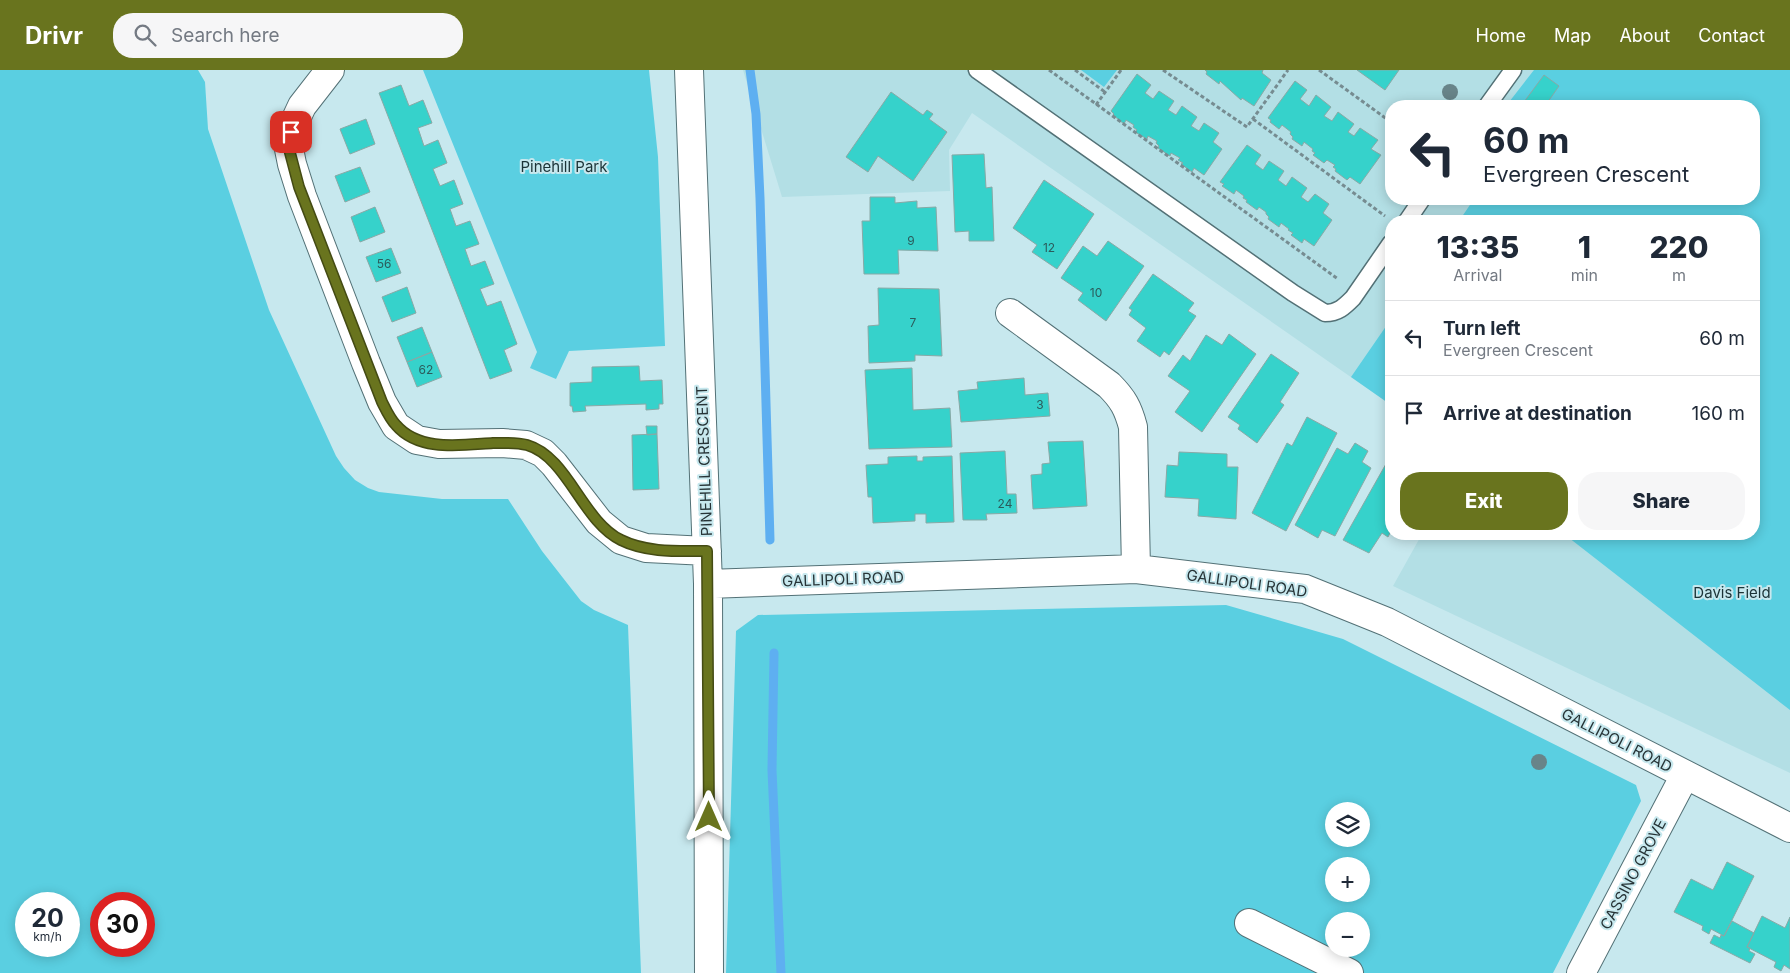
<!DOCTYPE html>
<meta charset="utf-8">
<style>
body{margin:0;font-family:Inter,sans-serif;background:#f6f6f7;color:#1f2937;height:100vh;display:flex;flex-direction:column;font-size:19px;white-space:nowrap}
*{box-sizing:border-box;margin:0}
p{font-size:16px;color:#747a83}
.icon{flex:none;width:28px;height:28px;fill:none;stroke:currentColor;stroke-width:2;stroke-linecap:round;stroke-linejoin:round}
.map{position:relative;flex:1;overflow:hidden}
.panel{position:absolute;left:1385px;top:145px;width:375px;height:325px;display:flex;flex-direction:column;background:#fff;border-radius:20px;box-shadow:0 2px 12px #0003}
.panel>*{flex:none}
.guide{position:absolute;left:1385px;top:30px;width:375px;height:105px;border-radius:20px;box-shadow:0 2px 12px #0003;background:#fff;color:#1f2937;overflow:hidden}
.tools{position:absolute;left:1325px;top:732px;display:grid;gap:10px}
.tools a{display:grid;place-items:center;width:45px;height:45px;border-radius:50%;background:#fff;box-shadow:0 2px 12px #0003;font-size:25px}
.speed{position:absolute;left:15px;top:822px;display:flex;gap:10px;font-size:25px;font-weight:700;text-align:center}
.speed>*{display:grid;place-content:center;width:65px;height:65px;border-radius:50%;background:#fff;box-shadow:0 2px 12px #0003;line-height:1}
.speed small{font-size:12px;font-weight:400}
.speed .limit{border:8px solid #d22;background:#fff;color:#111}
.pin{position:absolute;display:grid;place-items:center;width:42px;height:42px;color:#fff;margin:-21px;border-radius:10px;box-shadow:0 2px 8px #0006}
.me{position:absolute;width:55px;margin:-28px;rotate:0deg;stroke-linejoin:round;filter:drop-shadow(0 0 4px #0008)}
.turn{display:flex;align-items:center;gap:18px;height:105px;padding:0 15px;font-size:22px}
.turn .icon{width:65px;height:65px;stroke-width:2.5}
.turn b{display:block;font-size:35px;line-height:42px}
.eta{display:flex;justify-content:space-evenly;align-items:center;height:85px;text-align:center}
.eta b{font-size:30px;font-weight:800;line-height:35px}
.cta{display:flex;gap:10px;margin-top:auto;padding:10px 15px}
.cta a{flex:1;height:58px;border-radius:20px;background:#69741e;color:#fff;font-size:20px;font-weight:800;line-height:58px;text-align:center}
.cta a+a{background:#f6f6f7;color:#1f2937}
ul{padding:0;list-style:none}
li{display:flex;align-items:center;gap:15px;height:75px;padding:0 15px;border-top:1px solid #e0e1e3}
li div{flex:1}
li b{display:block;font-size:19px}
li em{font-style:normal}
header{display:flex;align-items:center;gap:30px;box-sizing:border-box;height:70px;padding:0 25px;background:#69741e;color:#fff}
header strong{font-size:24px}
nav{display:flex;gap:28px;margin-inline-start:auto;font-size:18px}
.search{width:350px;height:45px;background:#f6f6f7;display:flex;align-items:center;gap:12px;box-sizing:border-box;padding:0 18px;border-radius:20px;color:#747a83;font-size:19px}
.map>svg:first-child{display:block}
</style>
<header>
<strong>Drivr</strong>
<div class="search"><svg class="icon" aria-label="search" viewBox="0 0 24 24"><circle cx="10" cy="10" r="6"/><path d="M15 15l6 6"/></svg>Search here</div>
<nav><a>Home</a><a>Map</a><a>About</a><a>Contact</a></nav>
</header>
<div class="map">
<svg width="1790" height="903" viewBox="0 0 1790 903">
<rect width="100%" height="100%" fill="#c7e8ee"/>
<path fill="#b3dfe5" fill-rule="evenodd" d="M743,0H1790V703L1393,516L1422,464H1754V151H1391V335L972,43L949,80L950,121L782,127ZM1391,36H1754V129H1391Z"/>
<path fill="#5acfe1" fill-rule="evenodd" d="M0,0H198L205,12L208,59L269,240L336,386L344,398L355,410L368,418L379,422L442,429H508L542,481L581,531L594,540L628,555L641,903H0ZM26,834H69V876H26ZM101,834H144V876H101Z
M423,0H649L658,87L665,276L569,281L556,309L530,298L537,282Z
M1081,0H1117L1104,17Z
M1534,0H1790V640L1564,464H1754V151H1459L1474,129H1754V36H1506Z
M1391,249V335L1351,307Z
M1226,535L1343,569L1636,715L1641,731L1553,903H726L736,561L758,545ZM1334,741H1361V769H1334ZM1334,796H1361V824H1334ZM1334,851H1361V879H1334Z"/>
<g fill="none" stroke-linecap="round" stroke-linejoin="round">
<path stroke="#5eaff1" stroke-width="9" d="M750,0L756,44L760,128L770,470
M774,583L772,700L781,903"/>
</g>
<path fill="#36d2cb" stroke="#88a9a6" d="M1205,0H1263L1262,3L1271,10L1254,36L1242,28L1241,30L1220,11L1219,14L1206,4L1207,2Z
M1357,0H1399L1385,20Z
M1137,4L1151,15L1145,23L1153,29L1159,21L1174,31L1168,40L1176,45L1182,36L1197,47L1191,56L1199,61L1204,53L1219,63L1213,72L1222,79L1204,105L1194,98L1192,102L1181,94L1183,93L1178,90L1180,88L1171,83L1170,86L1158,78L1159,76L1156,73L1157,71L1148,66L1147,69L1135,62L1137,60L1133,57L1134,55L1126,50L1124,54L1113,45L1114,44L1111,41Z
M1544,5L1559,16L1545,36H1521Z
M1295,11L1307,20L1300,29L1309,36L1316,25L1331,37L1324,46L1332,51L1338,42L1354,54L1348,62L1354,66L1360,58L1378,70L1371,79L1381,85L1360,114L1350,107L1347,110L1335,101L1336,99L1333,97L1335,95L1327,90L1324,93L1313,85L1315,83L1312,81L1313,79L1304,72L1302,76L1292,69L1293,67L1290,64L1291,62L1282,55L1279,59L1270,52L1271,50L1268,48Z
M401,15L409,36L423,30L432,53L418,58L424,76L438,70L447,93L433,99L440,116L454,110L463,134L450,139L456,156L470,151L479,174L465,179L471,196L485,191L494,214L480,219L487,236L501,231L517,274L504,280L512,301L490,309L379,23Z
M891,22L923,45L927,40L933,44L929,49L947,62L913,111L878,86L868,102L846,87Z
M366,49L375,74L350,84L340,59Z
M1247,75L1261,85L1255,94L1263,100L1269,91L1284,101L1278,110L1286,116L1292,107L1307,118L1301,127L1308,132L1315,124L1329,134L1323,143L1332,150L1314,176L1304,169L1302,173L1291,165L1293,163L1288,160L1289,159L1281,153L1279,157L1268,149L1269,147L1266,144V142L1259,137L1257,140L1246,132L1247,130L1243,128L1244,126L1236,120L1234,124L1222,116L1224,114L1220,112Z
M984,84L986,118L992,117L994,171H969V161L955,162L952,85Z
M360,97L370,122L345,132L335,106Z
M1044,110L1094,144L1057,199L1032,182L1037,175L1013,158Z
M870,127H895V133L917,131V138L936,137L938,181L898,180L899,204H864L862,151H870Z
M375,137L385,162L360,172L351,147Z
M1108,171L1144,196L1106,251L1078,230L1083,223L1061,208L1083,176L1097,186Z
M391,178L401,203L376,212L366,187Z
M1153,204L1194,233L1188,241L1196,246L1169,285L1164,281L1160,287L1137,271L1146,258L1129,245L1132,240L1129,238Z
M407,217L416,243L392,252L382,227Z
M878,218L939,219L942,286L915,285V291L869,293L868,256L879,255Z
M422,257L432,282L407,292L397,267Z
M1229,264L1256,284L1202,362L1175,342L1190,321L1168,306L1183,285L1190,291L1206,265L1222,275Z
M432,282L442,307L417,317L407,292Z
M1271,284L1299,303L1280,332L1284,335L1257,373L1238,359L1240,355L1228,347Z
M639,296L640,311L662,310L663,334H659V339L646,340V334L585,336L586,341L573,342L572,336H570V313L592,312V297Z
M912,298L913,340L950,338L952,377L869,379L865,300Z
M1024,308L1025,325L1048,323L1050,346L961,352L958,321L978,319L977,312Z
M1307,347L1337,363L1286,461L1252,443L1287,373L1292,376Z
M646,356H657V364L647,365Z
M657,364L659,419L633,420L632,365Z
M1083,371L1087,436L1033,439L1031,405L1042,404V394L1050,393L1048,372Z
M1355,373L1368,381L1362,392L1371,398L1335,466L1322,460L1318,468L1295,455L1337,378L1348,384Z
M1005,381L1007,424H1016L1017,443L986,444L987,450H963L960,383Z
M1179,382L1227,384V397H1238L1236,449L1198,446L1199,429L1165,427L1167,395L1178,396Z
M1391,385V461L1388,467L1382,463L1369,483L1343,470Z
M917,386V391H923V387L952,386L954,452L926,453V444H915V451L873,453L872,427H868L866,395L888,394V387Z
M1727,792L1754,806L1724,866L1711,859L1709,864L1702,860L1703,856L1674,842L1691,809L1713,820Z
M1762,846L1785,858L1790,847V899L1784,895L1781,901L1774,897L1776,892L1747,877Z
M1732,851L1754,863L1747,877L1750,878L1749,881L1755,884L1750,893L1710,873L1714,865L1720,868L1721,865L1724,866Z"/>
<g fill="none" stroke-linecap="round" stroke-linejoin="round">
<defs>
<path id="lane" d="M977,0L1293,223L1325,243C1338,243 1344,237 1353,228L1391,173
M1487,36L1513,0
M1407,151L1422,129"/>
<path id="street" d="M330,0L302,36L295,51L290,69L289,79L292,94L302,126L366,293L382,332L396,356L417,370L439,374L502,373L526,375L543,383L554,394L599,452L621,470L646,478L707,481
M689,0L708,514L709,903
M1010,243L1109,315C1123,329 1128,338 1133,357L1136,499
M708,514L1136,499L1305,519L1387,552L1790,758
M1249,853L1349,903
M1581,903L1685,705"/>
</defs>
<use href="#lane" stroke="#537176" stroke-width="19"/>
<use href="#street" stroke="#537176" stroke-width="30"/>
<path stroke="#768c91" stroke-width="3" stroke-dasharray="4 2.5" stroke-linecap="butt" d="M1049,0L1338,209
M1075,0L1105,22
M1163,0L1247,57L1288,0
M1319,0L1391,52
M1096,35L1121,0
M1253,49L1385,146"/>
<use href="#lane" stroke="#fff" stroke-width="16"/>
<use href="#street" stroke="#fff" stroke-width="28"/>
</g>
<g fill="#688489">
<circle cx="1450" cy="22" r="8"/>
<circle cx="1539" cy="692" r="8"/>
</g>
<g fill="none" stroke-linecap="round" stroke-linejoin="round">
<defs>
<path id="route" d="M291,62L289,79L299,117L382,332C386,340 390,349 396,355C419,382 461,375 493,373C503,373 516,372 527,375C568,387 582,451 621,470C647,483 679,481 707,481L709,747"/>
</defs>
<use href="#route" stroke="#444b14" stroke-width="12"/>
<use href="#route" stroke="#69741e" stroke-width="9"/>
</g>
<g text-anchor="middle" dominant-baseline="central" stroke-width="4" stroke-linejoin="round" paint-order="stroke">
<g font-size="12" fill="#2b5c5c">
<text x="911" y="170">9</text>
<text x="1049" y="177">12</text>
<text x="384" y="193">56</text>
<text x="1096" y="222">10</text>
<text x="913" y="252">7</text>
<text x="426" y="299">62</text>
<text x="1040" y="334">3</text>
<text x="1005" y="433">24</text>
</g>
<g font-size="15" fill="#1b3337" stroke="#c7e8ee">
<text x="564" y="96">Pinehill Park</text>
<text x="1732" y="522">Davis Field</text>
</g>
<g font-size="15" fill="#273437" stroke="#c7e8ee">
<text transform="translate(704 391) rotate(-92)">PINEHILL CRESCENT</text>
<text transform="translate(843 509) rotate(-2)">GALLIPOLI ROAD</text>
<text transform="translate(1247 513) rotate(8)">GALLIPOLI ROAD</text>
<text transform="translate(1617 670) rotate(27)">GALLIPOLI ROAD</text>
<text transform="translate(1633 804) rotate(-62)">CASSINO GROVE</text>
</g>
</g>
</svg>
<div class="tools">
<a><svg class="icon" aria-label="layers" viewBox="0 0 24 24"><path d="M12 4l9 5-9 5-9-5zM3 14l9 5 9-5"/></svg></a>
<a>+</a>
<a>−</a>
</div>
<div class="speed"><div>20<small>km/h</small></div><div class="limit">30</div></div>
<div class="pin" style="left:291px;top:62px;background:#d93025"><svg class="icon" aria-label="arrive" viewBox="0 0 24 24"><path d="M6 21V4h12l-3 4 3 4H6"/></svg></div>
<svg class="me" style="left:709px;top:747px" viewBox="-20 -20 40 40"><path d="M0-17L14 15 0 8-14 15z" fill="#69741e" stroke="#fff" stroke-width="4"/></svg>
<div class="guide">
<div class="turn"><svg class="icon" aria-label="left" viewBox="0 0 24 24"><path d="M17 20v-9H6M10 6l-5 5 5 5"/></svg><div><b>60 m</b>Evergreen Crescent</div></div>
</div>
<section class="panel">
<div class="eta">
<div><b>13:35</b><p>Arrival</p></div>
<div><b>1</b><p>min</p></div>
<div><b>220</b><p>m</p></div>
</div>
<ul>
<li><svg class="icon" aria-label="left" viewBox="0 0 24 24"><path d="M17 20v-9H6M10 6l-5 5 5 5"/></svg><div><b>Turn left</b><p>Evergreen Crescent</p></div><em>60 m</em></li>
<li><svg class="icon" aria-label="arrive" viewBox="0 0 24 24"><path d="M6 21V4h12l-3 4 3 4H6"/></svg><div><b>Arrive at destination</b></div><em>160 m</em></li>
</ul>
<div class="cta"><a>Exit</a><a>Share</a></div>
</section>
</div>
